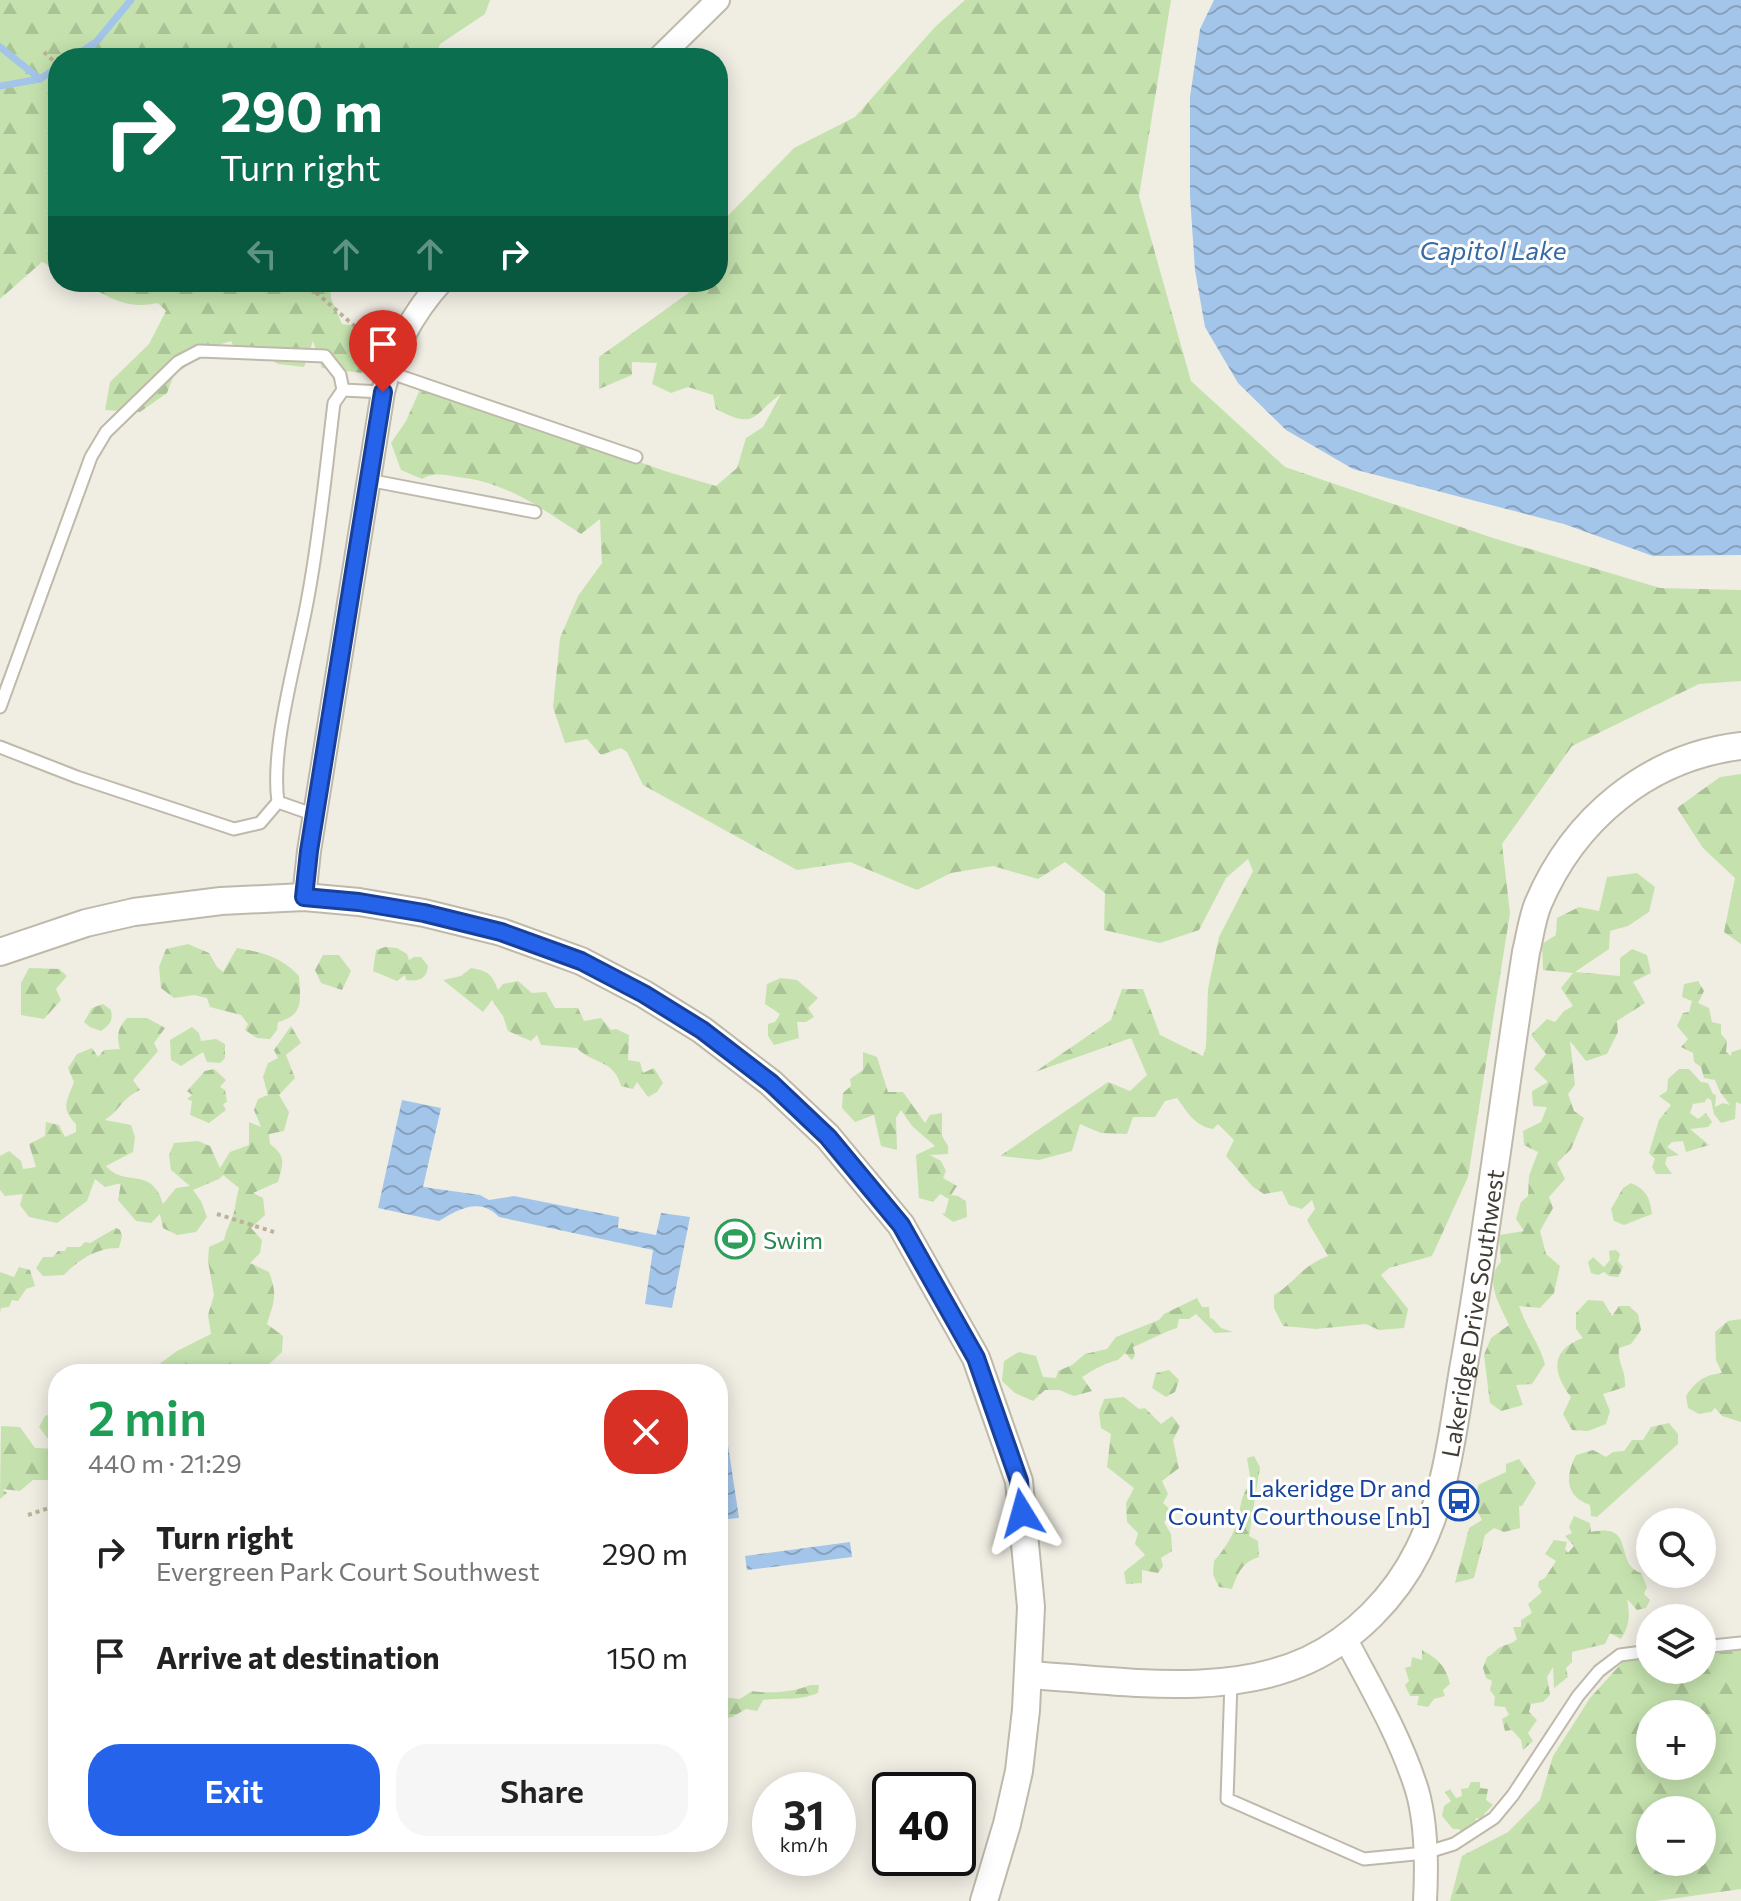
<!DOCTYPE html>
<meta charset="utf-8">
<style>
body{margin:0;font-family:Commissioner,sans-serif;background:#f6f6f6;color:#222;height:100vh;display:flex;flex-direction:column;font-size:30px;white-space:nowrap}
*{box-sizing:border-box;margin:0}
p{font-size:26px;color:#767676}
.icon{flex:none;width:44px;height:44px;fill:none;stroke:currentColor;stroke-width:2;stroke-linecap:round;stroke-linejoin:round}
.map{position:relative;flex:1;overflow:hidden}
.drawer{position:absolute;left:48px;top:1364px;width:680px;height:488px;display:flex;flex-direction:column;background:#fff;border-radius:32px;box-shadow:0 4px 20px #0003}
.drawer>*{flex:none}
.top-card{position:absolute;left:48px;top:48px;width:680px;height:244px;border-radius:32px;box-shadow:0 4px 20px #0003;background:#0b6e4f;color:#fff;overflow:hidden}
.buttons{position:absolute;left:1636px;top:1508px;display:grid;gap:16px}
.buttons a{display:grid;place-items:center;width:80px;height:80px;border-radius:50%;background:#fff;box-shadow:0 4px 20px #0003;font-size:40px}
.speed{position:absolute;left:752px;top:1772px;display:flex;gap:16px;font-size:40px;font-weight:700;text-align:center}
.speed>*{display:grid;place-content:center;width:104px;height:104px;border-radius:50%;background:#fff;box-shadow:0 4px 20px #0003;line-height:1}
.speed small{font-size:20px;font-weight:400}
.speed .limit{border:4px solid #111;border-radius:12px;background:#fff;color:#111}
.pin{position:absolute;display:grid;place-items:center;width:68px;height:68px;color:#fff;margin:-82px -34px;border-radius:50% 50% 50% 0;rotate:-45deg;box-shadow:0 0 8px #0007}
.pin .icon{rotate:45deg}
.me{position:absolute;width:88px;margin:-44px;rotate:352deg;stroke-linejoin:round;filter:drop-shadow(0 0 6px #0008)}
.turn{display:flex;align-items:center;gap:28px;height:168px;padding:0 40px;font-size:36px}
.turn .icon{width:104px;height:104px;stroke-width:2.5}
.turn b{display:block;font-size:56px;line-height:68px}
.lanes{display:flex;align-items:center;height:76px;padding:0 40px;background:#0003;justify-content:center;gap:40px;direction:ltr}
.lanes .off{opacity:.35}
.round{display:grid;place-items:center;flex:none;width:84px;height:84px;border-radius:32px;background:#f6f6f6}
.summary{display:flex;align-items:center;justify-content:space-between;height:136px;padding:0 40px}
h1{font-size:48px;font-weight:600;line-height:60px;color:#1e9e55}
.action{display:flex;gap:16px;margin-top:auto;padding:16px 40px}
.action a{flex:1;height:92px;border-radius:32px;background:#2563eb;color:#fff;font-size:32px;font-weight:600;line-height:92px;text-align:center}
.action a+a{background:#f6f6f6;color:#222}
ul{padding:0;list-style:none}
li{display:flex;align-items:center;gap:24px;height:104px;padding:0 40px}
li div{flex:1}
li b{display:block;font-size:30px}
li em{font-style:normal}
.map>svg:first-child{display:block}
</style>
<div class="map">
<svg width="1741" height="1901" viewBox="0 0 1741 1901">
<defs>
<pattern id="forest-firs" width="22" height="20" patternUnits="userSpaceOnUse" patternTransform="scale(2)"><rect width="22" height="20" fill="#c5e2ae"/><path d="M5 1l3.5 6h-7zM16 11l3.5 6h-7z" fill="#aac396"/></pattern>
<pattern id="water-waves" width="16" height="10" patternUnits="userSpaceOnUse" patternTransform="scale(2)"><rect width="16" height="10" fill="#a3c5e9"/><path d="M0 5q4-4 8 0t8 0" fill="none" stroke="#86a1be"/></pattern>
</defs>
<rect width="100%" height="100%" fill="#f0ede3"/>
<path fill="url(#forest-firs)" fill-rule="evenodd" d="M0,0H490L485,14L440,44L435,58H58V270L42,262L0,299Z
M965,0H1171L1139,196L1191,381L1285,467L1493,538L1660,588L1741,590V681L1699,684L1572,746L1502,844L1510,913L1468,1177L1432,1256L1389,1268L1381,1275L1408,1309L1404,1328L1379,1330L1366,1324L1316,1329L1283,1326L1274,1308V1295C1296,1282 1301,1266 1328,1256L1307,1220L1315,1209L1312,1200L1302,1209L1289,1205L1282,1191L1264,1194L1253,1187L1226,1156L1234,1140L1218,1124L1213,1129C1195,1126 1187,1112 1177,1098L1165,1101L1155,1117H1133L1127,1134L1101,1133L1080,1124L1072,1151L1039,1160L1000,1156L1108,1082L1130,1091L1147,1075L1131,1038L1035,1072L1111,1020L1122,989H1143L1160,1035L1203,1056L1206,1047L1208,989L1219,937L1253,871L1248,859L1226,878L1199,930L1160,943L1104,930L1105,893L1065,862L1038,879L993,866L951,873L917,890L850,862L797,870L643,785L627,752L621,748L601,755L587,739L565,743L553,707L560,638L578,596L602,563L600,519L581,534C541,508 506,482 458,477C444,475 434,472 422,479L401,470L391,443L406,421L422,385L665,471L716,486L737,468L746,438L763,427L781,394C751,416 756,430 716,409L713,395L688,387L671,393L652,384L657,363L632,362V375L599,389V357L704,282H718V234L721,223L794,148L855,117L936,26Z
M81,282H330L331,298L342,324L370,328L386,346L365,354L362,373L322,368L313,341L304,367L278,364L265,355L241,359L231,341L212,347L174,375L167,393L140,412L105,410L110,382L149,344L166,311L158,303C124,310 110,297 81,282Z
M1741,774V944L1724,932L1735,878L1703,848L1677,808L1720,777Z
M1637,873L1655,887L1649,912L1628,926L1610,931L1609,949L1575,972L1620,976V958L1632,949L1647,955L1651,973L1633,982L1645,1003L1617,1021L1618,1032L1607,1054L1586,1061L1570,1041L1575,1085L1568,1094L1574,1111L1584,1118L1571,1149L1557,1163L1565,1179L1549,1197L1553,1208L1540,1231L1546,1254L1560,1266L1554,1293L1540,1308L1519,1306C1526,1327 1539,1343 1545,1364L1532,1384L1516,1385L1523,1405L1501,1411L1490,1403L1484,1355L1491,1338L1509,1325C1500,1305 1483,1280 1501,1262L1499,1235L1524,1231L1516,1219L1521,1202L1528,1196L1529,1176L1538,1152L1524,1145L1523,1131L1541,1122L1547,1107L1533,1106L1532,1091L1548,1082L1534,1069L1546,1054L1531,1035L1547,1019L1555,1022L1564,1011L1573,1006L1561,988L1573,973L1543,970L1542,944L1556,935L1557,918L1579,907L1599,911L1607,877Z
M188,944L209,953L217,967L223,972L237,948C262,952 282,957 299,976C300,999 305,1015 278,1022L277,1030L270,1039L257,1038L245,1030L248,1024L241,1015L210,1007L207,998L194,995L174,998L161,988L159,967L166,949Z
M385,947L397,948L407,954L409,960L414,957H421L428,966C427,979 418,982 406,980L405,975L397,981L373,971L376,950Z
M323,955H339L351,971L342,990L321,983L315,970Z
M29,968L59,969L67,976L56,989L61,1000L44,1019L21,1015V983Z
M471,968C488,971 492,974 498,990L503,984L518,981L532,993L546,992L555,1008H578L584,1021L601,1018L611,1030L616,1029L629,1035L628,1060L640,1062L643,1073L654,1068L663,1083L657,1092L648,1097L637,1082L633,1089L621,1086C614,1059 592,1064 577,1048L541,1045L537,1035L531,1041L508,1031L503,1016L492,1000L483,1012L443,980L461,976Z
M781,978L797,980L818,998L808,1008L814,1017L806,1022H797L799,1038L774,1045L768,1036V1024L775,1022L780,1014L765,1004L767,984Z
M1698,981L1704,991L1698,1003L1709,1008L1712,1022L1721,1024V1034L1727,1041L1726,1052L1731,1056L1732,1052L1741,1049V1104L1736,1102L1735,1119L1721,1123L1714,1114L1711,1100L1707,1098L1705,1102L1693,1104L1690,1113L1698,1119L1706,1113L1712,1122L1708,1127L1690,1129L1709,1145L1686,1152L1683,1141L1672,1142L1667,1147L1679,1155L1667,1157L1665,1164L1672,1174H1656L1652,1167L1655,1159L1649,1153L1659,1120L1671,1105L1659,1096L1667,1091L1668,1079L1679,1069H1689L1701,1082L1708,1083L1713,1094L1716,1095L1715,1107L1723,1103L1730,1105L1720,1092L1715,1080L1704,1078L1701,1067L1694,1062L1693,1053L1681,1047L1688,1039L1677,1026L1683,1013L1689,1012L1692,1001L1682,997L1684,984Z
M103,1004L111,1010C113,1022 110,1024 101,1031L90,1027L84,1022L92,1008Z
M127,1018H147L165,1028L154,1043L158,1051L133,1080L140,1090C122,1098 120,1110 105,1120L131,1125L135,1137L133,1152L106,1166C124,1188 152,1165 163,1204L176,1188L190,1186L171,1170L169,1155L174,1143L198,1141L210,1146L220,1168L230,1152L249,1145V1122L261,1127L254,1110L258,1099L268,1095L263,1077L268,1063L278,1058L274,1050L291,1026L301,1043L286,1055L295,1078L279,1095L289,1112L284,1131L269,1134L270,1144C287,1157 283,1163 278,1182L253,1193L263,1198L265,1215L251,1228L262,1240L260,1253L250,1263L269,1272C278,1296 274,1301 267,1324L283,1336L282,1352L269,1364L279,1374H238L233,1364L211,1374H146L177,1351L211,1334L208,1315L214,1295L208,1261L209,1247L224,1240C226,1229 233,1218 235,1208C236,1201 237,1195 239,1188L223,1175L219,1179L193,1190L201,1201L207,1217L196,1232L177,1235L163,1228L160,1214L151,1223L136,1221L118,1200L121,1183L105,1187L95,1179L87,1201L57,1223L29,1217L20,1205L23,1194L5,1196L0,1190V1156L9,1151L21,1161L23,1169L36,1167L29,1144L45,1136L46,1122L59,1125L65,1137L76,1132V1124C60,1108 67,1101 74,1082L68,1068L77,1054L92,1048L98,1057L104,1050L120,1049C116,1036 118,1028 127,1018Z
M192,1027L199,1033L201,1041L216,1039L225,1044V1058L220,1063L207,1062L203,1052L181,1066L171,1060L170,1040Z
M863,1052L877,1057L888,1092H903L925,1123L930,1115L942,1113V1136L948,1146V1154L930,1155L941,1161L946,1171L943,1178L957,1186L951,1195L958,1196L966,1201L967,1217L953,1222L942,1214L945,1213L949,1199L940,1194L933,1202L919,1198L916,1155L935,1146L912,1126L901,1110L896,1118L897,1150L881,1146L874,1115L855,1122L842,1108L843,1093L851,1086L850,1079L863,1070Z
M214,1069L226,1080L220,1087L225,1090L227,1102L223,1104L226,1110L209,1123L190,1115L192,1101L187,1099L192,1095L187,1091L205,1071Z
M1631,1183C1646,1189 1650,1198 1652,1214L1624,1225L1614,1221L1611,1209L1623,1188Z
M116,1228L120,1230L122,1236L119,1248C98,1247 78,1260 64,1275L43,1276L36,1268L43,1257H53L58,1251H65L67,1247H80L85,1242L90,1243Z
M1616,1250L1620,1254L1618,1261L1623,1267L1618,1277L1609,1276L1604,1272L1598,1275L1591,1273L1588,1262L1593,1257L1604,1267L1610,1260L1609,1251Z
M19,1267L30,1270L35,1286L26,1289L18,1301L12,1300L9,1307L1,1308L0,1313V1272L14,1277Z
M1197,1298L1202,1307H1209L1210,1318L1213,1319L1221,1328L1233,1332L1215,1333L1196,1314L1189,1319H1179L1177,1328C1161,1333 1148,1341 1133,1347L1135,1355L1132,1360L1125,1353L1118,1360C1105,1363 1093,1370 1082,1377L1092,1391L1074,1396L1059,1390H1045L1033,1401L1015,1393L1002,1381L1004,1361L1019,1352L1036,1356L1043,1377L1056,1378L1058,1371L1072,1365L1085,1354L1107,1349L1116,1337L1159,1320L1164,1314Z
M1588,1300L1603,1301L1612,1316L1619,1306H1629L1638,1314L1641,1330L1631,1344L1619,1348C1617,1364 1626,1368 1625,1387L1603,1394L1610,1411L1606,1424L1588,1431L1572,1430L1563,1414L1571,1397C1552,1372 1550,1350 1583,1338L1576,1329V1313Z
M1741,1319V1422L1722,1416L1715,1408L1711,1412L1699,1414L1688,1408L1686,1396C1696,1381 1704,1375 1722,1373L1716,1360L1715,1332L1728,1321Z
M1169,1370L1179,1380L1175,1392L1166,1397L1152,1388L1156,1373Z
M1124,1397L1139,1409L1145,1408L1161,1424L1172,1416L1180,1426L1173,1440L1179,1468L1162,1481L1168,1494L1163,1503L1173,1512L1164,1522L1171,1534L1172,1551L1161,1558L1163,1566L1158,1573L1142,1570V1583L1126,1584L1124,1572L1145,1555L1135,1544L1138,1533L1127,1522L1126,1503L1134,1488L1107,1467L1111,1434L1101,1428L1099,1413L1104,1399Z
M58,1411V1448L51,1443L39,1427L45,1416Z
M1669,1423L1678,1434V1444L1597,1517L1591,1516L1590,1505C1565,1496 1565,1477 1576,1455L1593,1450L1606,1457L1613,1452L1624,1451L1632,1440H1643L1651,1427Z
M1,1426L20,1427L35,1448L58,1449V1456L53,1459L58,1476L47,1480H33L20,1491L2,1489L7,1493L0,1499Z
M1254,1456L1260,1467L1249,1536L1258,1541L1259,1557C1242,1562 1238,1573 1232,1589L1219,1587L1213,1575L1214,1561C1223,1551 1231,1539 1236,1526C1242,1508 1238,1500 1251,1482L1247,1458Z
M1519,1459L1536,1483L1522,1506H1519L1520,1528L1504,1532L1494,1528L1485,1535L1474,1578L1455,1583L1469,1528L1482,1520L1475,1507L1478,1485L1506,1472V1464Z
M1574,1516L1590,1523L1591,1532C1637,1522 1613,1563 1641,1573L1647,1587L1644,1594L1650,1600L1646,1608L1637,1610L1627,1599C1630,1615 1630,1624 1621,1639L1610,1633L1605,1644L1572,1652V1662L1566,1668L1568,1677L1554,1688L1553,1667L1547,1677L1550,1695L1543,1702L1531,1704L1529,1712L1537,1720L1528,1733L1533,1741L1523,1750L1521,1740L1512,1730L1505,1731L1502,1719L1509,1715L1505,1707L1494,1706L1495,1697L1490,1690L1492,1681L1486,1678L1483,1668L1487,1657C1494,1654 1494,1651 1499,1648C1505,1644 1511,1645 1517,1639L1513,1627H1521V1620L1532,1613L1528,1604L1542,1592L1538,1586L1539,1581L1545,1578L1556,1561L1545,1554L1554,1540L1567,1542L1565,1549L1568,1553L1574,1546L1565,1536L1572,1533L1569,1527Z
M1650,1641V1670H1702V1642L1729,1650H1741V1889L1656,1901H1450L1462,1856L1508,1832L1540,1800L1553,1756L1590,1698L1640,1643ZM1650,1714H1702V1766H1650ZM1650,1810H1702V1862H1650Z
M1422,1650C1438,1659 1446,1666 1450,1684L1443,1690L1445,1696L1434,1699L1428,1707L1417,1705L1419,1696H1410L1405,1685L1409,1681L1405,1668L1411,1666L1412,1657L1422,1660Z
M810,1685H819L818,1693C795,1702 785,1697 763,1700L757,1711L746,1709L732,1717L718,1720V1697L740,1699L752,1691C768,1694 795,1692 810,1685Z
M1471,1782H1480V1788L1488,1789L1486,1800L1493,1805L1484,1814V1820L1476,1818L1475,1829L1467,1834L1458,1829H1453L1442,1816L1444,1806L1451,1801L1445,1792L1450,1789L1456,1798L1462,1796L1461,1789L1468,1788Z"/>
<path fill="url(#water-waves)" d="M1214,0H1741V555L1653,556L1564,524L1353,469L1286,430L1238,383L1205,327L1195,270L1190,196V97L1200,29Z
M402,1100L441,1108L423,1187L480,1195L489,1200L514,1196L619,1217L618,1228L656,1235L661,1213L690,1217L672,1308L645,1304L653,1250L499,1217C480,1197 459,1209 439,1221L378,1208Z
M719,1227L756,1233L752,1252L715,1245Z
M726,1432L739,1518L727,1519L718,1457V1433Z
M850,1542L852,1557L747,1570L745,1556Z"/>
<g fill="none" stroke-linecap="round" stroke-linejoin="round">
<path stroke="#a3c5e9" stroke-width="7" d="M0,47L40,79
M72,58L96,42L131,0
M0,86L40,79L58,67"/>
<defs>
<path id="service" d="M388,372L636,457
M368,480L535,512
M0,707L91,457L106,432L178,362L199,351L325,356L340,375L343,390
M0,747L77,777L234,829L260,823L278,802
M315,815L278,802C270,746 298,655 308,597C320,533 326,468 334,403L343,390L383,392
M1702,1647L1741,1643
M1231,1682L1227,1799L1364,1859L1425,1853L1454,1844L1494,1818L1513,1795L1578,1696L1599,1671L1620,1655L1650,1651"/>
<path id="minor" d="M659,58L718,0
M304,897L309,851L383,392C393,350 412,314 441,282
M1345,1638C1371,1687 1400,1736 1417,1790C1427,1825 1427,1864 1425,1901"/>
<g id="tertiary">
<path d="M0,952L86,923L134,912L221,901L304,897L359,902L424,913L501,932L581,961L644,994L702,1030L771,1083L828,1137L901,1225L976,1358L1019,1481L1031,1607L1026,1710L1019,1771L1007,1824L984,1901"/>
<path id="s1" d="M1028,1675C1118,1680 1224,1699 1308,1660C1355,1638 1395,1597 1418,1551C1446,1496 1453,1430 1463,1370C1488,1231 1504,1091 1526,952C1530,936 1532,919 1538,904C1574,819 1648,757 1741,746"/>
</g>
</defs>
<use href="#service" stroke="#beb9aa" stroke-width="15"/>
<use href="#minor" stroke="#beb9aa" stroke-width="26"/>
<use href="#tertiary" stroke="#beb9aa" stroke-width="30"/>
<path stroke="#bbb399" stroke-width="4" stroke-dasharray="4 4" stroke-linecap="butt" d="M44,52L58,65
M304,282L375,344
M217,1214L274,1232
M28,1515L58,1505"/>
<use href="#service" stroke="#fff" stroke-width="11"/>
<use href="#minor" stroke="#fff" stroke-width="22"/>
<use href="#tertiary" stroke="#fff" stroke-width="26"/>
</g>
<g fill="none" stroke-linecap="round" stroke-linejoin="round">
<defs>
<path id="route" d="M383,392L309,851L304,897L359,902L424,913L501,932L581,961L644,994L702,1030L771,1083L828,1137L901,1225L976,1358L1019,1481L1022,1513"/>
</defs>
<use href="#route" stroke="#184099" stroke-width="20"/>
<use href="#route" stroke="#2563eb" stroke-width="14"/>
</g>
<defs>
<symbol id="stadium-ring" viewBox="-11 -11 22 22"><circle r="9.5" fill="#fff" stroke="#2e9e5b" stroke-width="1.5"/><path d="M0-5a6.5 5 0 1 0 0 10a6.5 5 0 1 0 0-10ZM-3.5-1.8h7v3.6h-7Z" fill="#2e9e5b"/></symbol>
<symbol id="bus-ring" viewBox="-11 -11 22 22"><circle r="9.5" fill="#fff" stroke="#1a4fb4" stroke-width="1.5"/><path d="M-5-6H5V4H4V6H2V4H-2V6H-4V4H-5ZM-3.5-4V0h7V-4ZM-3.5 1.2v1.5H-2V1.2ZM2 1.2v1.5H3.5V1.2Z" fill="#1a4fb4"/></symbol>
</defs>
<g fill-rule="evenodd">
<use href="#stadium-ring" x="713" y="1217" width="44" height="44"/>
<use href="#bus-ring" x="1437" y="1479" width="44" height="44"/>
</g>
<g text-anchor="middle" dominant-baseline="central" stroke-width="6" stroke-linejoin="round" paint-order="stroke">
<g font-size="24" fill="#27864d" stroke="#fff" text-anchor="start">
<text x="763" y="1239">Swim</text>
</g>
<g font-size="24" fill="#413d34" stroke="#fff">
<text stroke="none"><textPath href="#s1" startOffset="686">Lakeridge Drive Southwest</textPath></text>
</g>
<g font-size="24" fill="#164399" stroke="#fff" text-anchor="end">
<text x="1431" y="1487">Lakeridge Dr and<tspan x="1431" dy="28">County Courthouse [nb]</tspan></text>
</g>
<g font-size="26" font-style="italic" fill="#366aa4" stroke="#fff">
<text x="1493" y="249">Capitol Lake</text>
</g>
</g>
</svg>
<div class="buttons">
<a><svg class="icon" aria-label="search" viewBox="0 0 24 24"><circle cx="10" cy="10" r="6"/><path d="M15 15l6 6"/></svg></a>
<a><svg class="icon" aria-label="layers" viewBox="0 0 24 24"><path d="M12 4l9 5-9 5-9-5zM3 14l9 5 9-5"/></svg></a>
<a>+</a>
<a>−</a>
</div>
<div class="speed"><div>31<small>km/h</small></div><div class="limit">40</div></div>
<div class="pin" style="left:383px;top:392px;background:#d93025"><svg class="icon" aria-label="arrive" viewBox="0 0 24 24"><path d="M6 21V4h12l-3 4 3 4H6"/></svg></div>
<svg class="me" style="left:1022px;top:1513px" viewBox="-20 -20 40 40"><path d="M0-17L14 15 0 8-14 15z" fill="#2563eb" stroke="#fff" stroke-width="4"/></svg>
<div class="top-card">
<div class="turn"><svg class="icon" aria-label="right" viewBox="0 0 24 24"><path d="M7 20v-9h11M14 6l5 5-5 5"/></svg><div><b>290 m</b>Turn right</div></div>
<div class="lanes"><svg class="icon off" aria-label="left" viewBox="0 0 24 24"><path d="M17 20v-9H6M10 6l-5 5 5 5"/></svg><svg class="icon off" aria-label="ahead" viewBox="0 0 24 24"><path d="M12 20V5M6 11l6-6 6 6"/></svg><svg class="icon off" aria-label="ahead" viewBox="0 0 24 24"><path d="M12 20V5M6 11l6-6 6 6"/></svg><svg class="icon" aria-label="right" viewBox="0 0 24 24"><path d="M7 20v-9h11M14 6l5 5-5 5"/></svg></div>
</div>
<section class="drawer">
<div class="summary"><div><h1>2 min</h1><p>440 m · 21:29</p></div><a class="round" style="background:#d93025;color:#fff"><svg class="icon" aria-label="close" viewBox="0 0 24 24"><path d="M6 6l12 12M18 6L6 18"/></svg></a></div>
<ul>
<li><svg class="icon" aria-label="right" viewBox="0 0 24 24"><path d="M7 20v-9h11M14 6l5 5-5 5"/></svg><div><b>Turn right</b><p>Evergreen Park Court Southwest</p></div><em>290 m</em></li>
<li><svg class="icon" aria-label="arrive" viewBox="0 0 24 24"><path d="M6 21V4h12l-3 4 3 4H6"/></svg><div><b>Arrive at destination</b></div><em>150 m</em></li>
</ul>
<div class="action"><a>Exit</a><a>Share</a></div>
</section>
</div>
